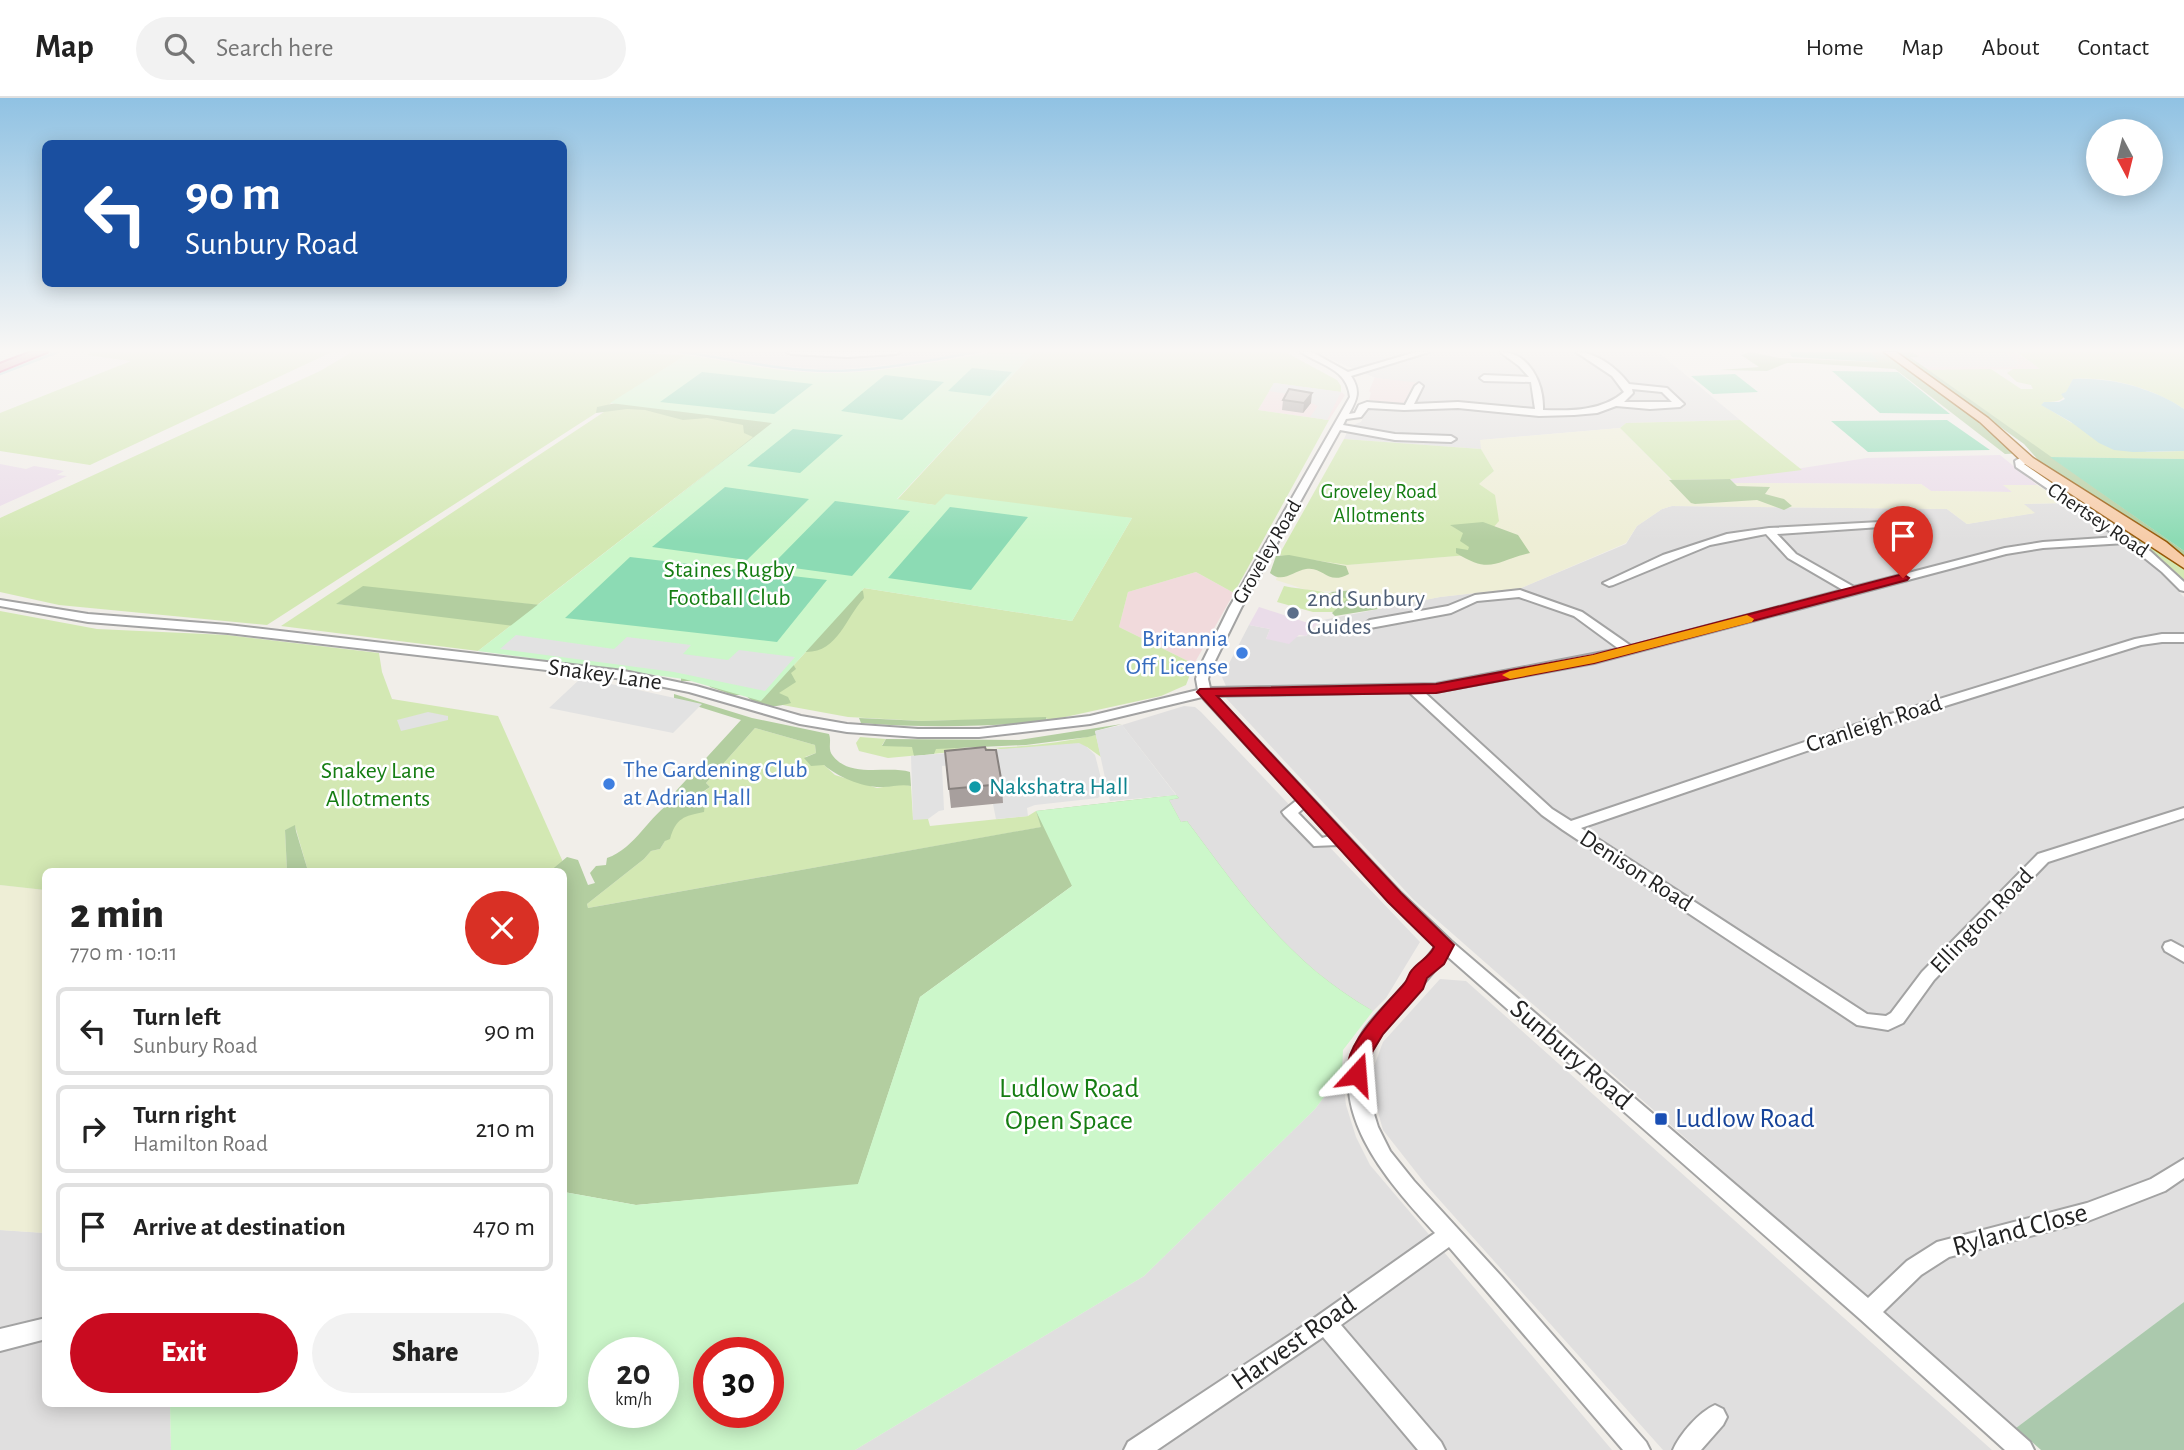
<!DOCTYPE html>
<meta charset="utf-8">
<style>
body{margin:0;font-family:"Alegreya Sans",sans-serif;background:#f2f2f2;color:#222;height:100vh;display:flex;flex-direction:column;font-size:26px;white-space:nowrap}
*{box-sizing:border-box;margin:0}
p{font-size:23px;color:#767676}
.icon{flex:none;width:38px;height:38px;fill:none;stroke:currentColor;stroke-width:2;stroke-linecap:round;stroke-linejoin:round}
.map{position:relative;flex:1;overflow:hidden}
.panel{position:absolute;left:42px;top:770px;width:525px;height:539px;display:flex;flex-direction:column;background:#fff;border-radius:10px;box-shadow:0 4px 18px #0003}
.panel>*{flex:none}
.banner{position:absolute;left:42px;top:42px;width:525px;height:147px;border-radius:10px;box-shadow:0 4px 18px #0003;background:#1a4fa0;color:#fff;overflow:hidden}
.needle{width:46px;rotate:173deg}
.controls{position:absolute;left:2086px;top:21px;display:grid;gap:14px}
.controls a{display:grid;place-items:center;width:77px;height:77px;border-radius:50%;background:#fff;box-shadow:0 4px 18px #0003;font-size:35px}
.speed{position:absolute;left:588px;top:1239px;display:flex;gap:14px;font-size:35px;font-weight:700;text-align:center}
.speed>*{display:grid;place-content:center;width:91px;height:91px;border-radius:50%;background:#fff;box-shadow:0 4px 18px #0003;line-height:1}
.speed small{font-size:18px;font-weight:400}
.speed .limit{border:10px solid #d22;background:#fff;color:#111}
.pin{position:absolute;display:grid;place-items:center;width:60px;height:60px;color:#fff;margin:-72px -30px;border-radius:50% 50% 50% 0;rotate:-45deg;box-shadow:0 0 7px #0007}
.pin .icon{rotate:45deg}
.me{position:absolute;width:77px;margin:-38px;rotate:19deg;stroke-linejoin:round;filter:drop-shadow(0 0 5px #0008)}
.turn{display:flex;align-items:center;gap:24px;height:147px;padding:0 28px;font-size:32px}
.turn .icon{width:91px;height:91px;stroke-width:2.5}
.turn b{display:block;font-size:49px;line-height:60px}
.round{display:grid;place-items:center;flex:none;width:74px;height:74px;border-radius:37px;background:#f2f2f2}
.head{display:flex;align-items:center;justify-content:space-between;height:119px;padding:0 28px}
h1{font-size:42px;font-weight:800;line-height:52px}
.action{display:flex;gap:14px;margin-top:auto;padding:14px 28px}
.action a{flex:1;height:80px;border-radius:42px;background:#c90b20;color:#fff;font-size:28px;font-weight:800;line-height:80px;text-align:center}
.action a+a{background:#f2f2f2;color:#222}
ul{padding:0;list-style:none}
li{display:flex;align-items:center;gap:21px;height:88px;margin:0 14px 10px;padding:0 14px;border:4px solid #e0e0e0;border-radius:10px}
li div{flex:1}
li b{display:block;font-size:26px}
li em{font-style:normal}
header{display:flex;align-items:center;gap:42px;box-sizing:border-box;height:98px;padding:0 35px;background:#fff;border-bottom:2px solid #e0e0e0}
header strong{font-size:33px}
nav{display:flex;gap:38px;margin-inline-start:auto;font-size:24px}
.search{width:490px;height:63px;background:#f2f2f2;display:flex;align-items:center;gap:18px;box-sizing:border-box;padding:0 24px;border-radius:38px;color:#767676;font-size:26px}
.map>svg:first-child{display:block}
</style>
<header>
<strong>Map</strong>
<div class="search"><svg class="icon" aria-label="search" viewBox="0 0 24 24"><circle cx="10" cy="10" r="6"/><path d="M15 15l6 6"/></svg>Search here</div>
<nav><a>Home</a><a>Map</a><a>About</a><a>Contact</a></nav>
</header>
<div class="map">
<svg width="2184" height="1352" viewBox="0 0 2184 1352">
<rect width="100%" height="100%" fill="#f1eee9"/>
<path fill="#e0dfdf" d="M691,254H972L908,265L832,272L740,265L727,259Z
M1313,254H1658L1740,322L1626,325L1620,330L1481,342V351L1344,341L1350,328L1361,324L1371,303L1409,307L1420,286L1376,280Z
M2066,405L2134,449L2184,499V1204L2016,1330L1413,801L1225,599L1226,588L1222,579L1249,527L1270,531L1266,541L1306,538L1323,522L1440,499L1521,490L1626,446L1637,428L1662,411L1672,408L1947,411L1967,426L2034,415L2022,406Z
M1184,608L1195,609L1201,614L1420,844L1386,900L1373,913L1345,897L1284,847L1181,724L1169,702L1178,699L1122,627Z
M1440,881L1466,883L1992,1352H1663L1427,1088L1383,1032L1369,982L1383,944Z
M1342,975L1346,1007L1356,1039L1370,1067L1612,1352H855L1144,1178L1315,1011Z
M0,1132L45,1135L46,1306H170L171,1352H0Z"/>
<path fill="#f1dadc" d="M1903,254H2014L2041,271L1928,272Z
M1375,279L1377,280L1420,285L1409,307L1369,302L1371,295L1369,293Z
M1274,285L1341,294L1345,297L1329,322L1258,312Z
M1196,474L1234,495L1194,566L1119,529L1128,494Z"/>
<path fill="#eadce9" d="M2000,357L2037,387H2004L2013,394L1931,393L1921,386L1734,385L1730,381L1867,360Z
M0,366L26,371L34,368L64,373L57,377L67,378L0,408Z
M1259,509L1305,524L1320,523L1306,538L1299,537L1289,546L1266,541L1270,531L1249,527Z"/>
<path fill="#eeeed6" d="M1620,330L1671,382L1736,387L1734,385L1921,386L1931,393L2012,394L2003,387H2037L2066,405L2024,406L2035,415L1967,426L1947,411L1672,408L1662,411L1637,428L1626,445L1521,490L1440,499L1378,511L1366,499L1358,500L1355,492L1313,494L1276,482L1277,477L1273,473L1279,457L1347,467L1469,457L1479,386L1494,373L1481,351L1480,342Z
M0,787L45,792V1135L0,1132Z"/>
<path fill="#d3e8b3" d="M93,254H332L90,367L0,353V315L131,263L87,257Z
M352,254H597L686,257L267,527L59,507L0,494V420L320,273Z
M1034,254H1285L1337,282L1341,288V294L1274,285L1258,312L1329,322L1234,495L1196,474L1128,494L1119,529L1194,566L1186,587L1161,598L1047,623V620L922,623L848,619L761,603L864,490L1072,523L1132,420L935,407L897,402Z
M2017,254H2184V311C2152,290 2111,278 2073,281C2063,300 2067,304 2044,304L2042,307L2070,324L2147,354L2184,353V361L2050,359L1928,272L1991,271L2021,291H2033L2031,287L2017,284L2007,275L2013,271H2040Z
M616,306L773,324L537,507L364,489L337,506L513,526L478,553L281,528Z
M1740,322L1802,372L1730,381L1672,382L1620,330L1626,325Z
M1344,341L1481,351L1494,373L1479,386L1495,397L1499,423L1469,457L1347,467L1279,457Z
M2020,363H2029L2184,466V490L2172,477L2044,387Z
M1284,488C1303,492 1333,493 1348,501L1334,514H1313L1277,504Z
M0,513L97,531L227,537L379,555L382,574L392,601L498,618L579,800L564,774L308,773L295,728L285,732L287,773L46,774L45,792L0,787Z
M755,630L815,647L816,655L805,659L824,667L835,677L877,690L902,686L911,688L913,721H928L930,728L1028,718L1036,713L1042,729L588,810L587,806L644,761L651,753L660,751C674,728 688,705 710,689L706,685Z
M1096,637L1101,659L1087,649L1005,652L995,650L888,660L859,653L856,645L860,639L886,641L882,647C952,652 1027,653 1096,637Z"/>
<path fill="#b3cea0" d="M1751,254L1779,260L1877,264L1871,254H1882L2018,346L2026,355L2005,356L1895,271L1804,265H1787L1767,273L1720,272L1759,269L1741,257Z
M1896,254H1911L1919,258L1913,261L2184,453V463L2046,371L2024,346Z
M616,305L774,324L530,530L336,506L363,488L541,507L753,339L744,335L743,327L707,320L683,322L645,312L627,311L596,315L597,309Z
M1730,381L1737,388L1770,389L1765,396L1784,401L1792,408L1784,412L1757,402L1695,406L1691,405L1669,382Z
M1483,424L1518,437L1530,455C1494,463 1492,477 1456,455V450L1468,452L1469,449L1460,443L1463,435L1450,427Z
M1289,457L1346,468L1349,476C1327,488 1324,468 1306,471C1293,473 1283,486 1270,475L1276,458Z
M856,491L863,493L864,500C846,519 838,555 805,554Z
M1355,492L1358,500L1366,498L1378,511L1335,518L1332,515L1347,501L1330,494Z
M791,563L796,571L791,575L796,584L779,595L788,599L791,605C774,610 758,610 745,597H733L710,589L708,583H681V578Z
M674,596L752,620L829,636C832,644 827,651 833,658C851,681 887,667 910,674L911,688C901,686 893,689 883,689C863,690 838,679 824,667L811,668L804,660L816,655L815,647L755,630L706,685L710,689L698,697L705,706L704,714C684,718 676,720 670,741L665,743L660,751L651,753L644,761L587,806L588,810L1041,729L1036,713L1176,697L1179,700L1169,702L1181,724L1187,723C1244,799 1288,864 1373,913L1072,788L920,899L858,1087L636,1107L564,1094V774H549L567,759L578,762L588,787L595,785L590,775L596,768L606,767L607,760C636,750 648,718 674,702L675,694L741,622L674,601Z
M1046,619L1047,623C985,629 924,630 861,625L859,620L922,623Z
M1122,626L1095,633L1096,637L1088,639L1026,647L936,651L934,656L914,658L912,649L882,648L886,641L1019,642Z
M295,727L296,733L308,773H287L285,732Z"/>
<path fill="#abc9ad" d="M2184,1204V1352H2041L2016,1330Z"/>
<path fill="#ccf7ca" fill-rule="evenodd" d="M993,254H1034L897,401L935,407L946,396L1132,420L1072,523L864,490L761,603L684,581L478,553L772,325L610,305L686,257C736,264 783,276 834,275C887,274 941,263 993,254Z
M1176,697L1179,700L1169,702L1181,724L1187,723C1244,799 1288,864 1373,913L1343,952L1342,975L1315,1011L1144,1178L855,1352H171L170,1306H564V1094L636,1107L858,1086L920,899L1072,788L1036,713ZM604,1255H663V1314H604ZM709,1255H768V1314H709Z"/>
<path fill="#8cdbb4" d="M1789,254H1871L1878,264L1792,259Z
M972,270L1012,274L990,298L948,293Z
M1832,273L1898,274L1950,316L1880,315Z
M702,274L813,286L774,316L660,304Z
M1735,276L1758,294L1713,296L1691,278Z
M885,277L944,284L902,322L841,313Z
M1947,322L1990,352L1868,354L1831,323Z
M793,331L843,337L800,375L747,368Z
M2050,359L2184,361V453Z
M725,389L809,401L747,462L652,449Z
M835,403L910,413L852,478L772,467Z
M950,409L1028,419L971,492L888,480Z
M630,459L827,482L777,544L565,520Z"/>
<path fill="#e2e2e2" d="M1933,254H2004L2023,266H2015L2018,269H1925L1910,259H1938Z
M1274,285L1341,294L1327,322L1310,319L1318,308L1294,297L1269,293Z
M516,537L614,551L627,539L691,547L683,556L728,562L739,552L795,559L765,593L674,574L500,551Z
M580,581L602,584L702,606L673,635L549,610Z
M428,614L448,618V622L401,633L397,622Z
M1122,627L1176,697L1110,703L1095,633Z
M1079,645L1087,649L1095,657L1104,692L1098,700L1035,707L1027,710L1028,718L996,721L993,706L1003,705L998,664L942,668L944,712L939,713L928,721L913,722L911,658Z"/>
<path fill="#acd7dc" d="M2073,281C2111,279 2153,290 2184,311V353L2133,354L2114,352L2099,345L2071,324L2041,307L2044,304H2059L2065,301L2061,296L2066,294Z"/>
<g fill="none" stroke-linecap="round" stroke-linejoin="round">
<path stroke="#acd7dc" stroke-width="2.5" d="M596,254H656
M680,254C730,260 778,273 829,273C879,273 929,262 978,254
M0,276L58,254"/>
<defs>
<path id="minor" d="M787,254H900L896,256L847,259L791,256Z
M1301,254H1312L1348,274L1416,254H1429L1351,278C1361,293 1357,301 1349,316L1355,315L1359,307L1367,304L1405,307L1415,288L1419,285L1423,288L1414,306L1458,304L1535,311L1531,284L1484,283L1480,280L1484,277L1529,279L1519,268L1500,254C1530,254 1544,286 1543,312C1572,313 1602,313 1624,294L1612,278L1576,254C1596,254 1617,270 1629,286L1667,290L1684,306L1680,309L1650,311L1616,308L1597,315L1574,317L1539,318L1458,310L1404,312L1368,310L1361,319L1346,321L1343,327L1395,336L1451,338L1456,341L1451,344L1395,342L1340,332L1241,510L1210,573L1208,581L1210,590L1436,586L1619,551L1574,518L1519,499L1477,503L1451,515L1370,530L1364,526L1370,522L1448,508L1475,497L1520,492L1582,514L1631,548L1843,492L1788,460L1766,436L1710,447L1613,487L1609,488L1603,485L1663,457L1727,436L1769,430L1899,423V427L1895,428L1777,436L1796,456L1854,489L2005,450L2043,444L2118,439L2016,369L2015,363L2020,360L2032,361V365L2024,366L2150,453L2184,484V493L2180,492L2162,474L2126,445L2043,450L2006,456L1594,565L1436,594H1424L1552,711L1571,723L1858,626L2135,541L2162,536H2184V544H2162L2141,547L1868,632L1581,730L1867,916L1886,918L1891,915L1922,874L2038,756L2184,710V720L2048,764L1934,882L1903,925L1888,932L1857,927L1563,732L1542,717L1409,594L1216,598L1401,795L1451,843L1868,1200L1907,1163L1937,1144L2087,1105L2151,1081L2184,1061V1080L2165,1093L2088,1123L1949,1159L1921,1177L1883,1214L2030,1344L2034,1352H2005L1860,1221L1447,858L1384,932L1372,952L1366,977L1370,1003L1378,1029L1390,1053L1414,1083L1502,1179L1646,1344L1650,1352H1623L1449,1149L1341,1227L1441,1344L1445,1352H1418L1323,1239L1157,1352H1124L1128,1344L1296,1233L1435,1135C1388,1084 1318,1007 1363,934C1376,914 1395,900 1409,881C1418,870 1427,860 1436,848L1389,803L1338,747L1314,748L1284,717L1282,714L1297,702L1202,599L1090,626L979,639H918L847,634L800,626L689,594L624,581L228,535L88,524L0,508V502L88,516L228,527L624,573L696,588L801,618L847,626L918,631H979L1090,618L1198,592L1196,581L1198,573L1229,510L1350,299C1347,270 1321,268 1301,254ZM1632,291L1662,294L1672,304H1624L1633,295ZM1304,710L1330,738L1322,740L1298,715Z
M2171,843L2184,850V864L2165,853L2163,849L2165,845Z
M46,1220V1241L0,1253V1231Z
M1715,1307L1723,1311L1727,1319L1723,1327L1701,1352H1673C1680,1336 1699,1314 1715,1307Z"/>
<path id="major" d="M1884,254H1896L1988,320L2033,360L2166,444L2184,459V470L2025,366L1980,324Z"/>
<path id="highway" d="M31,254H47L0,273V266Z"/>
</defs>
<use href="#minor" stroke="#a3a3a3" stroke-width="4"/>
<use href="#major" stroke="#975808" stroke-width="3"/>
<use href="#highway" stroke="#d3337b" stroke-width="4"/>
<use href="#minor" fill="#fff" fill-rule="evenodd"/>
<use href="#major" fill="#f7cca8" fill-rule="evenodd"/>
<use href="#highway" fill="#e396ad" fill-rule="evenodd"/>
</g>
<path fill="#a79f9d" d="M1283,302L1311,305L1303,315L1282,312Z
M945,653L1002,686L1003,705L951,710Z"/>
<path fill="#88827f" d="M1312,295L1311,305L1303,315L1304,305Z"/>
<path fill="#c2b9b6" stroke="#88827f" stroke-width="2" d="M1289,291L1312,295L1304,305L1283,302Z
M985,649L986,652H996L1002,686L949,691L945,653Z"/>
<linearGradient id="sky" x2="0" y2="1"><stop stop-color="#90c2e3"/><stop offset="0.57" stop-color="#f9f7f5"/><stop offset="1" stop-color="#f9f7f5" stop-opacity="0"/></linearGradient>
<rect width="2184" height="443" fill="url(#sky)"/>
<path fill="#c90b20" stroke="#830715" stroke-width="2" d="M1903,476L1909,480L1907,482L1594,565L1436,595L1217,598L1401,795L1454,847L1444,866L1427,880L1423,891L1383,936L1371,956L1364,982L1357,984L1350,982C1335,954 1387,906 1404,886C1408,882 1408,876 1412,872C1419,863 1429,860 1434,849L1388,804L1200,597L1197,594L1200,591L1436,586L1593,557Z"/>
<path fill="#f59e0b" d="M1747,517L1754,521L1752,524L1594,565L1510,581L1502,577L1510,573L1593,557Z"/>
<circle fill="#5c6f8a" stroke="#fff" stroke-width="2.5" cx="1293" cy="515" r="7"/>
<g fill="#3f7fe0" stroke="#fff" stroke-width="2.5">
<circle cx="1242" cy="555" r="7"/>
<circle cx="609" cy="686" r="7"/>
</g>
<circle fill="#0f9aa8" stroke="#fff" stroke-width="2.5" cx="975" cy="689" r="7"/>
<rect fill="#1a4fb4" stroke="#fff" stroke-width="2.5" x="1654" y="1014" width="14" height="14" rx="3.5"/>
<g text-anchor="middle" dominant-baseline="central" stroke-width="5" stroke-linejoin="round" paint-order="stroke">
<g font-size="21" fill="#157d12" stroke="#fff">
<text x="1379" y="393">Groveley Road<tspan x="1379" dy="24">Allotments</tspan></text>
</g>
<g font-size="21" fill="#222" stroke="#fff">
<text transform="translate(2098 422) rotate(34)">Chertsey Road</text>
<text transform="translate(1267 454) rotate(-60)">Groveley Road</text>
</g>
<g font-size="24" fill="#157d12" stroke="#fff">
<text x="729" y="472">Staines Rugby<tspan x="729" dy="28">Football Club</tspan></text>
<text x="378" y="673">Snakey Lane<tspan x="378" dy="28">Allotments</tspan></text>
</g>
<g font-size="24" fill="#4e5e75" stroke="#fff" text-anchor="start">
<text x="1307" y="501">2nd Sunbury<tspan x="1307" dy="28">Guides</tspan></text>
</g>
<g font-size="24" fill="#366cbe" stroke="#fff" text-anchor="end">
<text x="1228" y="541">Britannia<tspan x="1228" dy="28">Off License</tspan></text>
<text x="623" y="672" text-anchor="start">The Gardening Club<tspan x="623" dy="28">at Adrian Hall</tspan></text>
</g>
<g font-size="24" fill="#222" stroke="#fff">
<text transform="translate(605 577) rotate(8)">Snakey Lane</text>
<text transform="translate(1874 626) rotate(-18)">Cranleigh Road</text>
<text transform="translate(1636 773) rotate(33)">Denison Road</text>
<text transform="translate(1982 823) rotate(-46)">Ellington Road</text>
</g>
<g font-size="24" fill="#0d838f" stroke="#fff" text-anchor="start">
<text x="989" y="689">Nakshatra Hall</text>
</g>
<g font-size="28" fill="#222" stroke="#fff">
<text transform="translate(1571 957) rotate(41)">Sunbury Road</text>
<text transform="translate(2020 1132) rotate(-15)">Ryland Close</text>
<text transform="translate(1294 1245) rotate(-35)">Harvest Road</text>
</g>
<g font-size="28" fill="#157d12" stroke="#fff">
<text x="1069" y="991">Ludlow Road<tspan x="1069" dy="32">Open Space</tspan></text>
</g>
<g font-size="28" fill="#164399" stroke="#fff" text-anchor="start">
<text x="1675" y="1021">Ludlow Road</text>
</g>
</g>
</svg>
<div class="controls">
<a><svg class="needle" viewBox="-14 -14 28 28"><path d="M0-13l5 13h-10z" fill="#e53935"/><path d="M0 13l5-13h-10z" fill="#767676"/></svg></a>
</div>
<div class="speed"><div>20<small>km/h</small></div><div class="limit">30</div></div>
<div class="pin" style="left:1903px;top:480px;background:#d93025"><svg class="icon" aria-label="arrive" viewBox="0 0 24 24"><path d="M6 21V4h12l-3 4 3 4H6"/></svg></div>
<svg class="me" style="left:1357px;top:976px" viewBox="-20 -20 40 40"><path d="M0-17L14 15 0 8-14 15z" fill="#c90b20" stroke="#fff" stroke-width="4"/></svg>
<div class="banner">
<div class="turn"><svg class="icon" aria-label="left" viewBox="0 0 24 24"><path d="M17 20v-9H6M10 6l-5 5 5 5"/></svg><div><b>90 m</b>Sunbury Road</div></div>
</div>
<section class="panel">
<div class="head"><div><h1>2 min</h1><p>770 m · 10:11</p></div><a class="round" style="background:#d93025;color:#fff"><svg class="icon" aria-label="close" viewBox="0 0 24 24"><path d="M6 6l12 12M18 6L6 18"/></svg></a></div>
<ul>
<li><svg class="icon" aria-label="left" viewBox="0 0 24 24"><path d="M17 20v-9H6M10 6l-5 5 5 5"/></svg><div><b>Turn left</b><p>Sunbury Road</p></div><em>90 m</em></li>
<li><svg class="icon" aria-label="right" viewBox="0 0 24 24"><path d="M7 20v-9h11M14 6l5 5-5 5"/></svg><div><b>Turn right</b><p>Hamilton Road</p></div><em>210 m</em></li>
<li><svg class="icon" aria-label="arrive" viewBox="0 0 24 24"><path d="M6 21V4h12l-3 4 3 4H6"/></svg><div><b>Arrive at destination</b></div><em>470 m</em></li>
</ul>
<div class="action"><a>Exit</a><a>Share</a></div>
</section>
</div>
